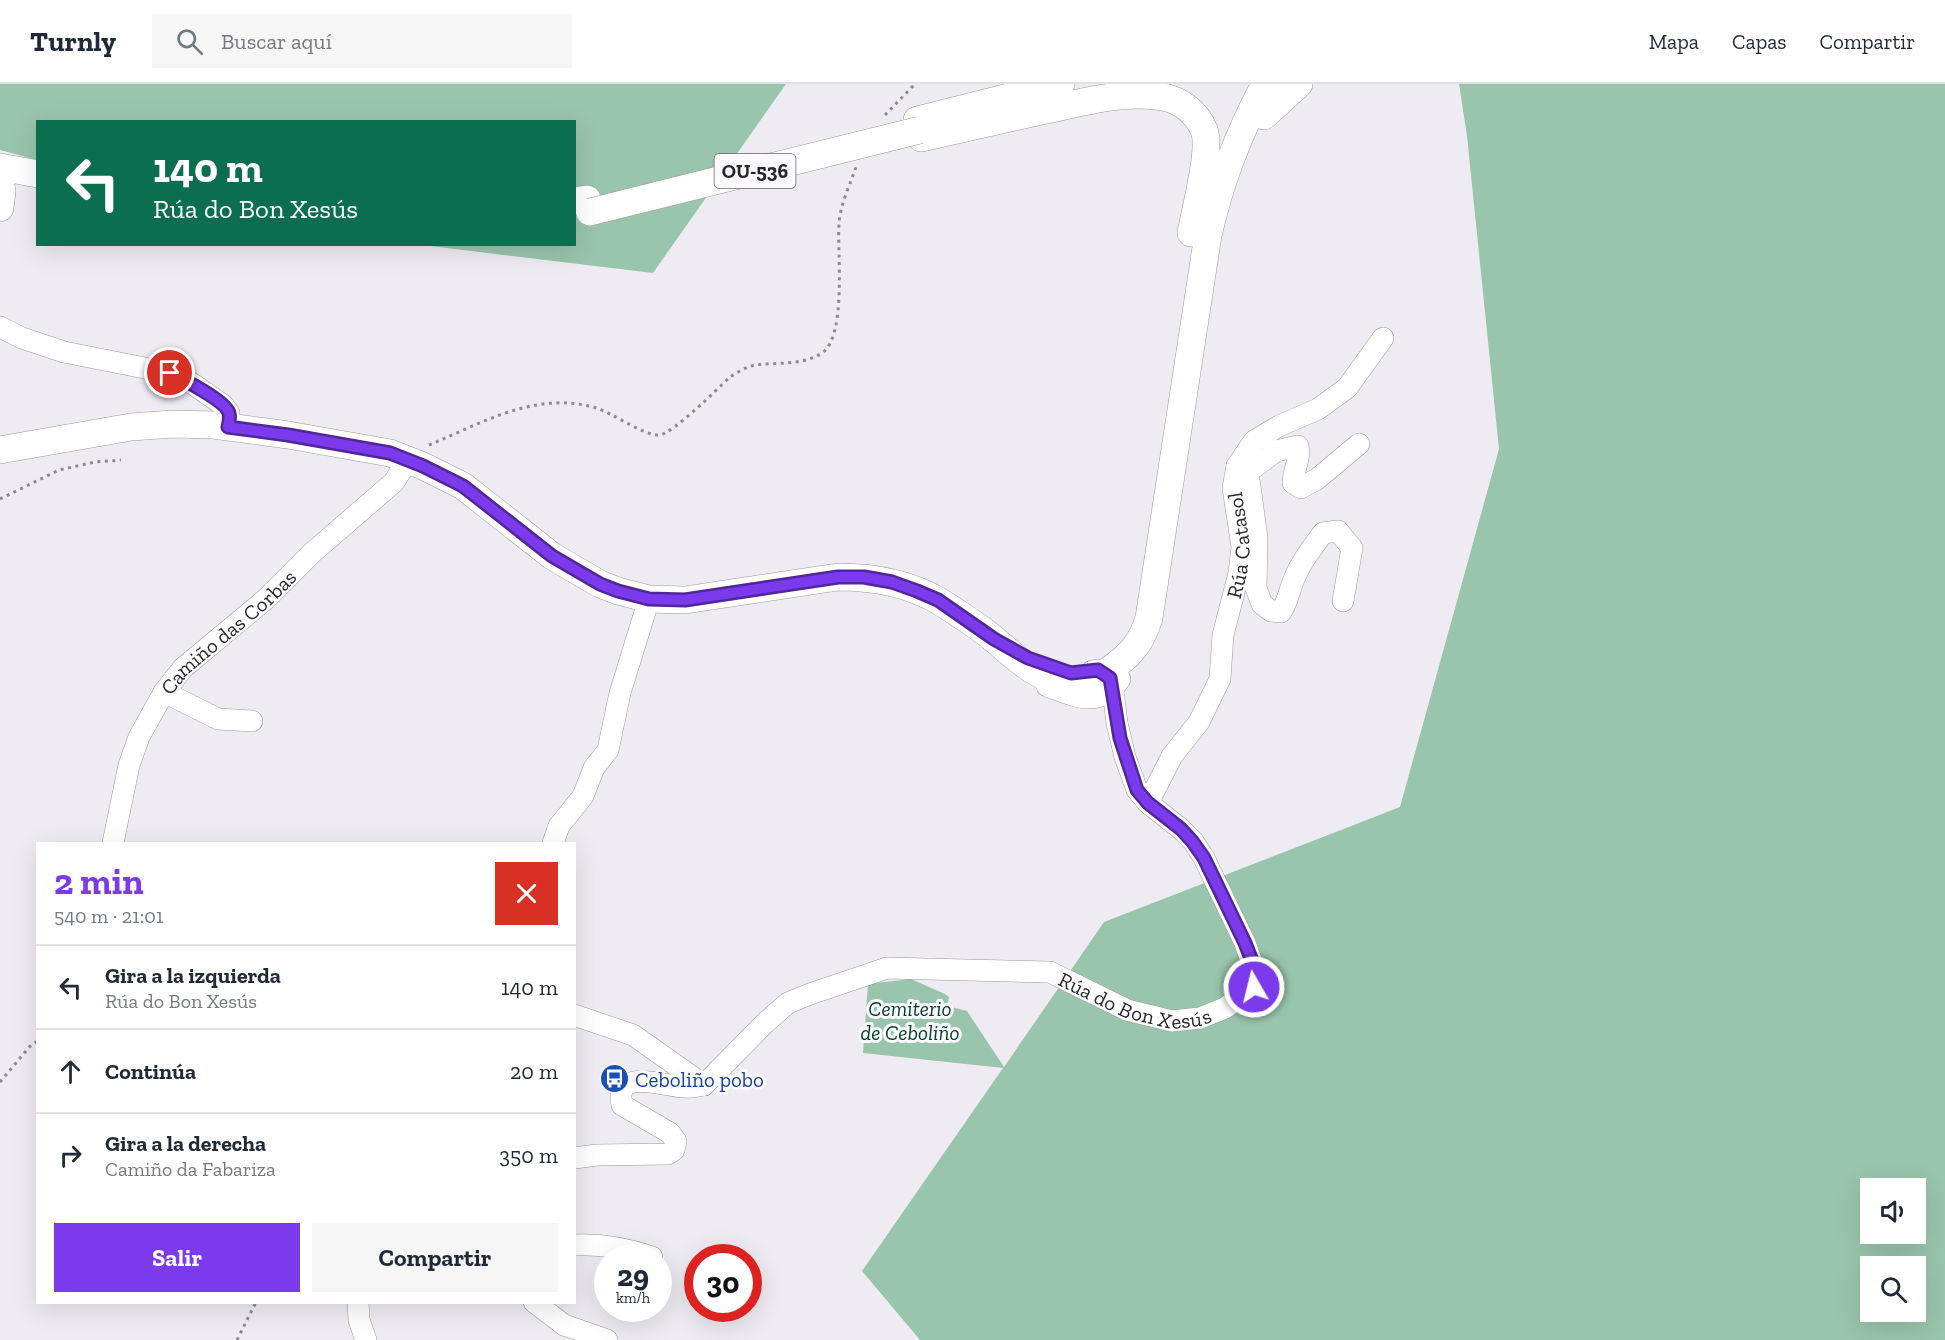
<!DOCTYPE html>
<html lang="es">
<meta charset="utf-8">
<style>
body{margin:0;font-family:"Zilla Slab",serif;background:#f6f6f7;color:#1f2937;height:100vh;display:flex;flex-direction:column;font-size:22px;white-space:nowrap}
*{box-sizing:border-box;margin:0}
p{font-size:20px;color:#747a83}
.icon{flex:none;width:33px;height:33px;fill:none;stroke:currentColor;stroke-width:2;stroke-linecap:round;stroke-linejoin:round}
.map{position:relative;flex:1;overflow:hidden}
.details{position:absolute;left:36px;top:758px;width:540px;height:462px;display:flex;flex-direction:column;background:#fff;border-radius:0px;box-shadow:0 6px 24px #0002}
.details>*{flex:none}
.hud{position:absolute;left:36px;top:36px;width:540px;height:126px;border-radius:0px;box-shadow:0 6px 24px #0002;background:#0b6e4f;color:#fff;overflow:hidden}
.controls{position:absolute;left:1860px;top:1094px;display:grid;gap:12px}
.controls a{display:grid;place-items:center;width:66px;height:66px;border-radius:0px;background:#fff;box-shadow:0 6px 24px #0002;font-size:30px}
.speed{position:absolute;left:594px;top:1160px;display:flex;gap:12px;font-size:30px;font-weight:700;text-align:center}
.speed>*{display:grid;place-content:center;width:78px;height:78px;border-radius:50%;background:#fff;box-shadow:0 6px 24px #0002;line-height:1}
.speed small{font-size:15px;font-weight:400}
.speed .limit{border:9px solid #d22;background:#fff;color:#111}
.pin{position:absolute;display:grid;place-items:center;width:51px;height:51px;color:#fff;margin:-26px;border:3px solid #fff;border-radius:50%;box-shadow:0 2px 6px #0007}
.me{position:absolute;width:66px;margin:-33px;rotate:352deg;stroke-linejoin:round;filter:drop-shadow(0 0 4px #0008)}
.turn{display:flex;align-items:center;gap:21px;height:126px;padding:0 18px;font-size:27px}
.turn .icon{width:78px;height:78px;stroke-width:2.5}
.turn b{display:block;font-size:42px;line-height:51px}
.round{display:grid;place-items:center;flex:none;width:63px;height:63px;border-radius:0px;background:#f6f6f7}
.summary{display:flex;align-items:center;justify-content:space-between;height:102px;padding:0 18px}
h1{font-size:36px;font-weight:700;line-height:45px;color:#7c3aed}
.primary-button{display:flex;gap:12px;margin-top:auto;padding:12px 18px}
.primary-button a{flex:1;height:69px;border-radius:0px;background:#7c3aed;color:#fff;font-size:24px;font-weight:700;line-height:69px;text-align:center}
.primary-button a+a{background:#f6f6f7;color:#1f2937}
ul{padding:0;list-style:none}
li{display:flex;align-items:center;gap:18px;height:84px;padding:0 18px;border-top:2px solid #e0e1e3}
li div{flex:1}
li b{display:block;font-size:22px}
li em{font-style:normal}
header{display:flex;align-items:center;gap:36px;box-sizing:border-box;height:84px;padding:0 30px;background:#fff;border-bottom:2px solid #e0e1e3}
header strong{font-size:28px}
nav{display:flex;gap:33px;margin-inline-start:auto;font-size:21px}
.search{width:420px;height:54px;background:#f6f6f7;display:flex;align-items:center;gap:15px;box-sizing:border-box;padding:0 21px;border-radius:0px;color:#747a83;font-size:22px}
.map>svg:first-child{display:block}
</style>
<header>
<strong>Turnly</strong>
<div class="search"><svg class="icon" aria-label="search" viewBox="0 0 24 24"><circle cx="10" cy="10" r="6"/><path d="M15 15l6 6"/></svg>Buscar aquí</div>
<nav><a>Mapa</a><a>Capas</a><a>Compartir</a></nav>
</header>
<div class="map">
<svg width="1945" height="1256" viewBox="0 0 1945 1256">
<rect width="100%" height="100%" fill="#efebf2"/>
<path fill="#99c5ac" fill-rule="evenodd" d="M0,0H786L653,189L422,161L574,160V38H38L37,76L0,66Z
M1459,0H1945V1256H920L862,1187L1003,984L863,969L868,900L911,895L945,910L949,913L947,922L967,927L1004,983L1104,838L1400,723L1499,365L1467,52ZM1870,1104H1916V1149H1870ZM1870,1182H1916V1227H1870Z"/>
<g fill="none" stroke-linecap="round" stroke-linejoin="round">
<defs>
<g id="minor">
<path d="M0,243L22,254L64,268L170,289L193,300L223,321L229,329L228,343"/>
<path d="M1237,382L1248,388L1257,454L1256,504L1262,520L1271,527L1281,528C1289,515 1289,506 1295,493C1301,477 1313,463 1323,449L1338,447L1352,464L1343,517"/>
<path d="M1248,388L1276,367L1298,362C1301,374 1293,387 1293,399L1301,404L1317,395L1359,360"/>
<path d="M1047,602C1075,612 1099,626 1120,595"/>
<path d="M164,608L218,635L252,637"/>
<path id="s1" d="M1148,719L1172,672L1199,638L1220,595L1223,551L1239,489L1242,463L1233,404L1237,382L1254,357L1279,342L1318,325L1347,304L1383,254"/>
<path id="s2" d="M113,759L129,681L139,653L164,608L183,584L266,515L312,469L394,398L408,376"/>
<path d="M553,759L559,742L583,712L594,684L608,666L620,609L649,515"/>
<path d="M574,931L633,951L704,1001"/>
<path id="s3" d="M704,1001L765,939L788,919L810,910L887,884L1050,888L1127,926L1172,937L1200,934L1225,924L1254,903L1253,882L1245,859L1204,774L1193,757L1181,745L1148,719L1137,706L1125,673L1117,639L1112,599L1104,589L1098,586L1092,587"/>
<path d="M574,1074L597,1071L668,1070L674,1066L676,1057L670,1049L622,1021C613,982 666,1003 685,1003C691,1004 698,1002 704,1001"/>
<path d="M574,1161C602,1160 626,1164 652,1173"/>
<path d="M358,1218L359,1236L366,1256"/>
<path d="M534,1218L564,1241L607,1256"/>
</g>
<path id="major" d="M1264,32L1299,0
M917,36L1061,0
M921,54C961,45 1001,36 1041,27C1080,19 1123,6 1163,13C1181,16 1197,29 1204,46C1212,65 1195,126 1191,149
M0,83L38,90
M0,95L2,107L0,124
M574,117L587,115
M0,366L131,343L173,340L213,341L288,351L390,369L423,382L463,402L552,472L600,500L618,507L649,515L685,516L838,493C874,493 908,499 939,517C958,529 978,542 995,556C1024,580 1046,605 1087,595C1096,593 1105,590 1112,584C1132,570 1142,557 1149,534L1208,151C1221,95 1238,51 1265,0"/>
</defs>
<use href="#minor" stroke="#9a979d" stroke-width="22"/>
<use href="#major" stroke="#9a979d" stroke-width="28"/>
<path stroke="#8d8b90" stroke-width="3" stroke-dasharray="3 4.5" stroke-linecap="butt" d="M885,31L915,0
M429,361C482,339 537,306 596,324C613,329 644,352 659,351C673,350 718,304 730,293C738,288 746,283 755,281C777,278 802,282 822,269C847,252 837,168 839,140C840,121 850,101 856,83
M0,415L59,386L95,378L121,376
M0,998L31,961L38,957
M237,1256L256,1218"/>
<use href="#minor" stroke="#fff" stroke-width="21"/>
<use href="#major" stroke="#fff" stroke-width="27"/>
<defs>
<path id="major-bridge" d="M590,128L920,46"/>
</defs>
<use href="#major-bridge" stroke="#9a979d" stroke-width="28" stroke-linecap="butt"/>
<use href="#major-bridge" stroke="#fff" stroke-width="27"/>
</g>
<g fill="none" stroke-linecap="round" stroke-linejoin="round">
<defs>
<path id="route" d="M170,289C181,294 226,317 229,329C230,333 229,339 228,343L288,351L390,369L423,382L463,402L552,472L600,500L618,507L649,515L685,516L838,493H864L892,498L917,507L938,516L994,555L1028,574L1071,589L1098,586L1110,594L1120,654L1137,706L1148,719L1181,745L1192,757L1204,774L1245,859L1254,882V903"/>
</defs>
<use href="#route" stroke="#51269a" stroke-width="15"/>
<use href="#route" stroke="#7c3aed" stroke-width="10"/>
</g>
<defs>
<symbol id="bus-disc" viewBox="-11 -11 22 22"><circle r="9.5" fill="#1a4fb4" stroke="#fcf9ff"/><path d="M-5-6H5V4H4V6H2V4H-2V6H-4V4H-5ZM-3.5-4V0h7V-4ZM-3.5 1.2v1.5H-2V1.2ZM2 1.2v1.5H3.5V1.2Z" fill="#fff"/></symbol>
</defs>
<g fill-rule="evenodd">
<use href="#bus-disc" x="598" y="978" width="33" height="33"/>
</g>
<g text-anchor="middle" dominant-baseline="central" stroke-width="6" stroke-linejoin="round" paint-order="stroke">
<rect fill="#fcf9ff" stroke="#68666a" stroke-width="1.5" x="714.5" y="70" width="81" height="34" rx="4.5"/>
<g font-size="20" font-weight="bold" fill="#28272a">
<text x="755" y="87">OU-536</text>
</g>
<g font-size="21" fill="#28272a" stroke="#fcf9ff">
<text stroke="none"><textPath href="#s1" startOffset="280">Rúa Catasol</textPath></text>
<text stroke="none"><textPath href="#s2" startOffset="249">Camiño das Corbas</textPath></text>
<text stroke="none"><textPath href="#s3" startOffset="477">Rúa do Bon Xesús</textPath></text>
</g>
<g font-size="21" font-style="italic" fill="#004027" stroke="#fcf9ff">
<text x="910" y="924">Cemiterio<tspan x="910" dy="24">de Ceboliño</tspan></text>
</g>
<g font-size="21" fill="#164399" stroke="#fcf9ff" text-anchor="start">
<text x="635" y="995">Ceboliño pobo</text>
</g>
</g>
</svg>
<div class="controls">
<a><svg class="icon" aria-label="sound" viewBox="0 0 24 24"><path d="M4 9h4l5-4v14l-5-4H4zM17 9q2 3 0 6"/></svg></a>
<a><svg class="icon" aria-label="search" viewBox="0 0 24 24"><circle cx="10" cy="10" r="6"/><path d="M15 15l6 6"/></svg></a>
</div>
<div class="speed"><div>29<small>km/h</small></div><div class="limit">30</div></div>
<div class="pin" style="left:170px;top:289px;background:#d93025"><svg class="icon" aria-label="arrive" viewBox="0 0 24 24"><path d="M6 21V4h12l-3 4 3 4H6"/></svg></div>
<svg class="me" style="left:1254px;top:903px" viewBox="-20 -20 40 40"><circle r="17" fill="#7c3aed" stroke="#fff" stroke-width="3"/><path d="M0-11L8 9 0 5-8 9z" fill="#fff"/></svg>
<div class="hud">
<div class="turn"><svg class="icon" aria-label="left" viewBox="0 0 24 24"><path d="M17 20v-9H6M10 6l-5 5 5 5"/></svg><div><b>140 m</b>Rúa do Bon Xesús</div></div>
</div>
<section class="details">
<div class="summary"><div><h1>2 min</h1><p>540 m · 21:01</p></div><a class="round" style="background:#d93025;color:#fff"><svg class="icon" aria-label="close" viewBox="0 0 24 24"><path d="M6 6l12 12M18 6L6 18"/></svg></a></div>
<ul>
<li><svg class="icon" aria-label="left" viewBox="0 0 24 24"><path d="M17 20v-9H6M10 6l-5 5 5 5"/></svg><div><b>Gira a la izquierda</b><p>Rúa do Bon Xesús</p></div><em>140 m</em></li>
<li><svg class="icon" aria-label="ahead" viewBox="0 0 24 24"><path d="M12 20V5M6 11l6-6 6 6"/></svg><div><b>Continúa</b></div><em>20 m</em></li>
<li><svg class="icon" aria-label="right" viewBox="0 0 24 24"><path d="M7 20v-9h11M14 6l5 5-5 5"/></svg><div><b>Gira a la derecha</b><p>Camiño da Fabariza</p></div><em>350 m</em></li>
</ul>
<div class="primary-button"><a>Salir</a><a>Compartir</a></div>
</section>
</div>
